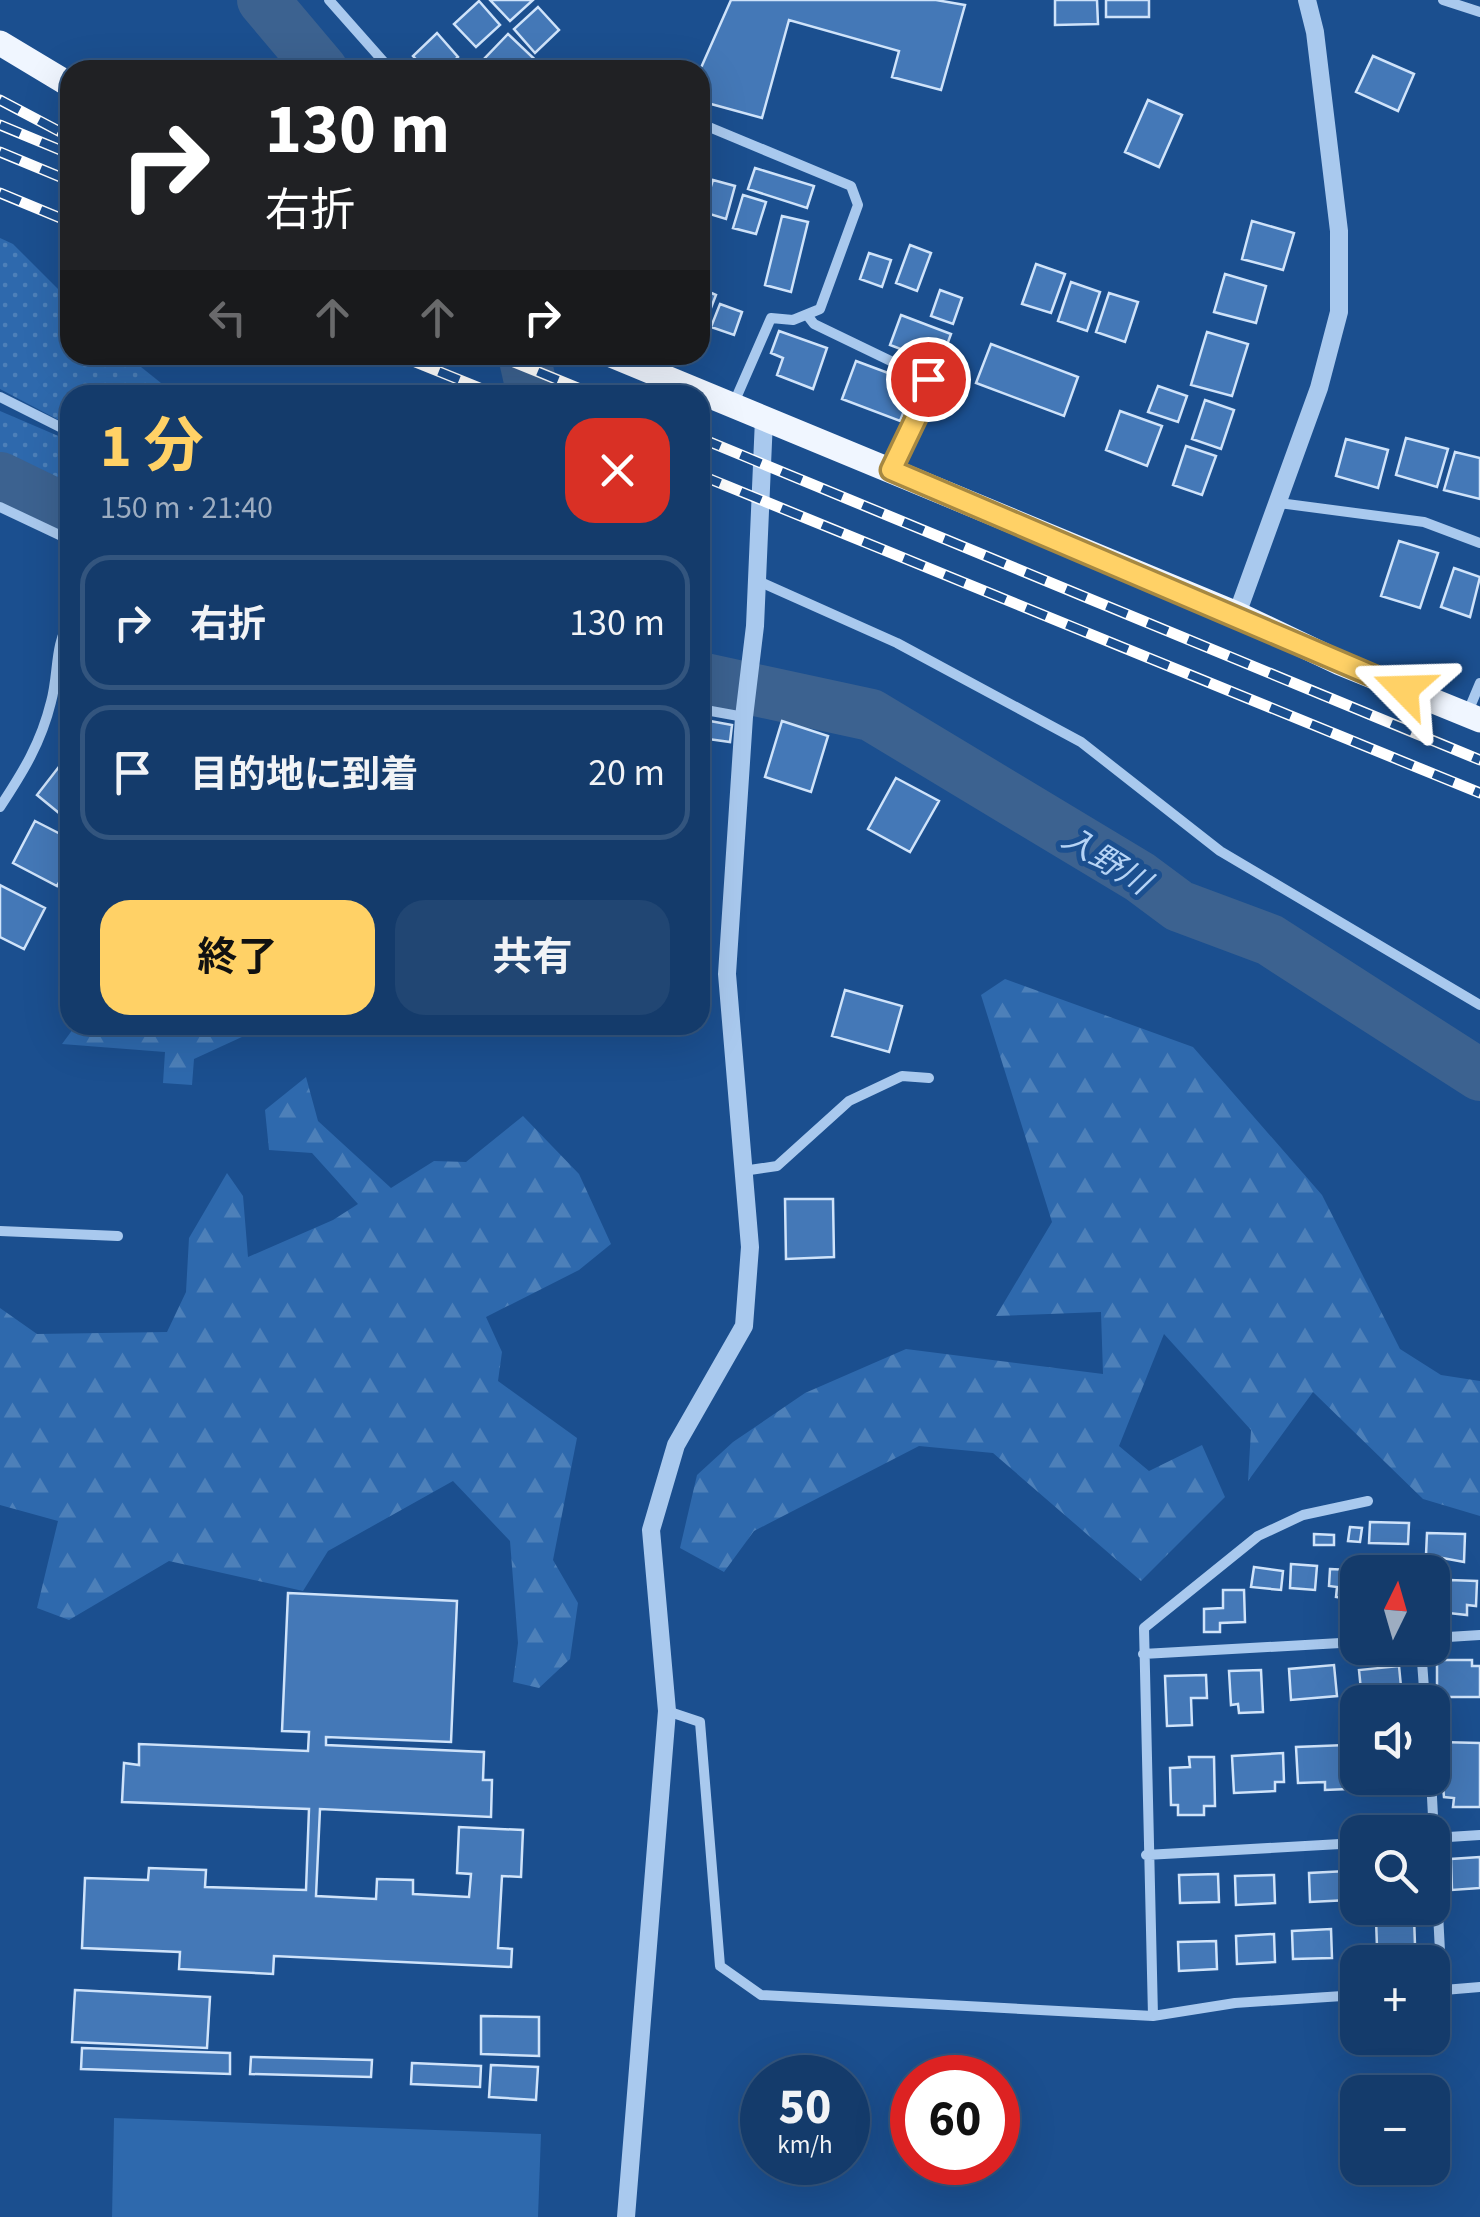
<!DOCTYPE html>
<html lang="ja">
<meta charset="utf-8">
<style>
body{margin:0;font-family:"Source Sans 3","Noto Sans JP",sans-serif;background:#214673;color:#f1f3f6;height:100vh;display:flex;flex-direction:column;font-size:38px;white-space:nowrap}
*{box-sizing:border-box;margin:0}
p{font-size:32px;color:#9dadc1}
.icon{flex:none;width:55px;height:55px;fill:none;stroke:currentColor;stroke-width:2;stroke-linecap:round;stroke-linejoin:round}
.map{position:relative;flex:1;overflow:hidden}
.sheet{position:absolute;left:60px;top:385px;width:650px;height:650px;display:flex;flex-direction:column;background:#143b6b;border-radius:30px;box-shadow:0 10px 40px #0002,0 0 0 2px #33557e}
.sheet>*{flex:none}
.banner{position:absolute;left:60px;top:60px;width:650px;height:305px;border-radius:30px;box-shadow:0 10px 40px #0002,0 0 0 2px #33557e;background:#202124;color:#fff;overflow:hidden}
.needle{width:65px;rotate:5deg}
.controls{position:absolute;left:1340px;top:1555px;display:grid;gap:20px}
.controls a{display:grid;place-items:center;width:110px;height:110px;border-radius:20px;background:#143b6b;box-shadow:0 10px 40px #0002,0 0 0 2px #33557e;font-size:50px}
.speed{position:absolute;left:740px;top:2055px;display:flex;gap:20px;font-size:50px;font-weight:700;text-align:center}
.speed>*{display:grid;place-content:center;width:130px;height:130px;border-radius:50%;background:#143b6b;box-shadow:0 10px 40px #0002,0 0 0 2px #33557e;line-height:1}
.speed small{font-size:25px;font-weight:400}
.speed .limit{border:15px solid #d22;background:#fff;color:#111}
.pin{position:absolute;display:grid;place-items:center;width:85px;height:85px;color:#fff;margin:-42px;border:5px solid #fff;border-radius:50%;box-shadow:0 2px 10px #0007}
.me{position:absolute;width:110px;margin:-55px;rotate:292deg;stroke-linejoin:round;filter:drop-shadow(0 0 8px #0008)}
.turn{display:flex;align-items:center;gap:35px;height:210px;padding:0 40px;font-size:45px}
.turn .icon{width:130px;height:130px;stroke-width:2.5}
.turn b{display:block;font-size:70px;line-height:85px}
.lanes{display:flex;align-items:center;height:95px;padding:0 40px;background:#0003;justify-content:center;gap:50px;direction:ltr}
.lanes .off{opacity:.35}
.round{display:grid;place-items:center;flex:none;width:105px;height:105px;border-radius:30px;background:#214673}
.overview{display:flex;align-items:center;justify-content:space-between;height:170px;padding:0 40px}
h1{font-size:60px;font-weight:700;line-height:75px;color:#ffd166}
.cta{display:flex;gap:20px;margin-top:auto;padding:20px 40px}
.cta a{flex:1;height:115px;border-radius:30px;background:#ffd166;color:#111;font-size:40px;font-weight:700;line-height:115px;text-align:center}
.cta a+a{background:#214673;color:#f1f3f6}
ul{padding:0;list-style:none}
li{display:flex;align-items:center;gap:30px;height:135px;margin:0 20px 15px;padding:0 20px;border:5px solid #33557e;border-radius:30px}
li div{flex:1}
li b{display:block;font-size:38px}
li em{font-style:normal}
.map>svg:first-child{display:block}
</style>
<div class="map">
<svg width="1480" height="2217" viewBox="0 0 1480 2217">
<defs>
<pattern id="grass-dots" width="8" height="8" patternUnits="userSpaceOnUse" patternTransform="scale(2.5)"><rect width="8" height="8" fill="#2e69ad"/><path d="M2 2h.1M6 6h.1" fill="none" stroke="#4d80b9" stroke-width="1.8" stroke-linecap="round"/></pattern>
<pattern id="forest-firs" width="22" height="20" patternUnits="userSpaceOnUse" patternTransform="scale(2.5)"><rect width="22" height="20" fill="#2e69ad"/><path d="M5 1l3.5 6h-7zM16 11l3.5 6h-7z" fill="#4d80b9"/></pattern>
</defs>
<rect width="100%" height="100%" fill="#1b4f8f"/>
<path fill="url(#grass-dots)" d="M0,238L13,244L70,301V355H126L176,395H70V426L0,389Z
M0,411L70,441V493L0,462Z"/>
<path fill="url(#forest-firs)" d="M1005,979L1193,1047L1322,1195L1400,1349L1441,1375L1480,1381V1516L1423,1499L1313,1392L1248,1481L1251,1430L1164,1334L1119,1446L1149,1471L1202,1445L1225,1497L1141,1581L993,1453L919,1446L754,1531L724,1572L680,1548L697,1475L733,1442L805,1393L906,1349L1103,1374L1101,1312L996,1316L1052,1222L981,995Z
M76,1025H268L194,1059L192,1085L163,1083L165,1052L62,1044Z
M306,1077L318,1121L391,1188L434,1161L466,1162L523,1116L579,1174L611,1244L579,1270L486,1317L502,1352L498,1381L577,1438L553,1560L578,1603L570,1659L539,1688L513,1682L518,1643L510,1541L453,1481L328,1551L303,1591L169,1561L69,1620L37,1608L58,1521L0,1505V1308L37,1334L167,1332L186,1292L189,1238L227,1173L243,1196L248,1257L333,1220L358,1204L312,1153L269,1150L265,1110Z"/>
<path fill="#2e69ad" d="M114,2118L541,2134L538,2217H112Z"/>
<g fill="none" stroke-linecap="round" stroke-linejoin="round">
<path stroke="#3c6290" stroke-width="52" d="M263,0L322,70
M524,355L533,395
M0,478L70,512
M700,678L871,715L1140,877L1179,906L1270,940L1480,1075"/>
</g>
<path fill="#4478b7" stroke="#cfe3fa" stroke-width="2.5" d="M490,0H533L510,21Z
M731,0H936L965,5L941,90L892,77L899,51L789,20L762,118L700,101V70Z
M1055,0H1097L1098,24L1055,25Z
M1106,0H1149V17H1106Z
M479,1L500,25L476,47L454,24Z
M538,7L559,30L535,53L514,29Z
M437,33L458,57L444,70H426L413,56Z
M508,34L546,70H498L485,58Z
M1373,56L1414,74L1398,111L1356,92Z
M1148,100L1182,115L1159,167L1125,152Z
M755,168L814,186L807,208L748,189Z
M713,180L735,186L726,219L703,212Z
M743,195L766,202L756,234L733,228Z
M782,216L808,222L791,292L765,285Z
M1252,221L1294,233L1283,270L1242,259Z
M910,245L931,253L917,291L896,283Z
M869,253L891,260L882,287L860,279Z
M1036,264L1065,274L1051,313L1022,304Z
M1225,274L1266,286L1256,323L1214,312Z
M1071,282L1100,292L1087,331L1058,321Z
M700,288L716,295L704,326L700,324Z
M940,290L962,298L953,324L931,316Z
M1109,293L1138,302L1125,342L1096,332Z
M720,304L742,312L734,335L711,327Z
M901,315L951,334L940,364L890,345Z
M779,331L827,348L813,389L777,375L783,358L771,353Z
M1207,332L1248,344L1232,396L1191,385Z
M991,344L1078,377L1064,416L976,383Z
M856,361L915,383L900,421L842,399Z
M1158,386L1187,396L1178,422L1148,412Z
M1205,400L1234,410L1221,449L1192,439Z
M1120,411L1162,426L1147,466L1106,450Z
M1406,438L1448,449L1437,487L1396,475Z
M1346,439L1388,450L1378,488L1336,476Z
M1186,446L1216,456L1202,495L1173,485Z
M1455,452L1480,458V499L1444,490Z
M1399,541L1438,553L1420,608L1381,596Z
M1454,568L1480,577L1470,617L1441,607Z
M710,721L732,725L730,742L708,739Z
M782,721L828,736L811,792L765,777Z
M58,768L70,778V822L37,795Z
M896,778L939,801L910,852L868,829Z
M35,821L70,839V862L57,886L13,863Z
M0,885L45,908L24,949L0,937Z
M845,990L902,1006L889,1052L832,1036Z
M785,1199H833L834,1257L786,1259Z
M1370,1522L1409,1523L1408,1544L1369,1543Z
M1350,1527L1362,1528L1360,1542L1348,1541Z
M1427,1533L1465,1534L1464,1562L1426,1555Z
M1314,1534L1334,1535V1545H1314Z
M1291,1564L1317,1566L1315,1590L1290,1588Z
M1254,1567L1283,1571L1281,1590L1251,1587Z
M1330,1569L1369,1571L1358,1572V1618L1349,1617L1350,1608L1342,1607L1343,1598L1336,1597L1337,1587L1329,1586Z
M1449,1580L1477,1581L1476,1606L1467,1605V1615L1448,1613Z
M1223,1590H1244L1245,1622L1220,1623V1632H1204V1609L1223,1608Z
M288,1593L457,1601L451,1742L326,1737V1745L484,1752L483,1780H492L491,1817L320,1809L316,1896L376,1899L377,1879L413,1880V1894L469,1897L471,1874L457,1873L459,1827L523,1830L521,1877L502,1876L498,1948L512,1949L511,1967L274,1956L273,1974L179,1969L180,1952L82,1948L85,1878L148,1880L149,1868L206,1870L205,1887L306,1890L309,1809L122,1802L124,1763L139,1765V1744L308,1751L309,1732L282,1731Z
M1437,1660H1472V1666H1480V1697H1437Z
M1334,1665L1337,1696L1291,1700L1289,1669Z
M1399,1666L1402,1697L1362,1700L1359,1670Z
M1261,1670L1263,1712L1239,1713L1238,1704L1231,1705L1229,1671Z
M1206,1675L1207,1698H1191L1192,1725L1167,1726L1165,1676Z
M1439,1742L1480,1743V1807H1453L1454,1798L1444,1797Z
M1346,1745L1348,1789L1325,1790V1782L1298,1783L1296,1747Z
M1283,1753L1284,1782H1275V1791L1234,1793L1232,1756Z
M1189,1757H1214L1215,1806H1204V1815H1178V1805H1171L1170,1768L1190,1767Z
M1369,1778H1407V1780L1369,1783Z
M1480,1857V1888L1452,1890L1451,1859Z
M1347,1871L1349,1900L1310,1902L1309,1873Z
M1218,1874L1219,1902L1180,1903L1179,1875Z
M1274,1875L1275,1903L1236,1905L1235,1876Z
M1414,1917L1415,1945L1377,1947L1376,1919Z
M1331,1929L1332,1958L1293,1959L1292,1931Z
M1274,1934L1275,1962L1237,1964L1236,1936Z
M1216,1941L1217,1969L1179,1971L1178,1942Z
M75,1990L210,1997L207,2048L72,2042Z
M481,2016L539,2017V2056L481,2054Z
M82,2048L230,2053V2074L81,2069Z
M251,2057L372,2060L371,2077L250,2074Z
M412,2063L481,2066L480,2087L411,2084Z
M491,2065L538,2067L536,2100L489,2097Z"/>
<g fill="none" stroke-linecap="round" stroke-linejoin="round">
<path stroke="#a9c9ee" stroke-width="10" d="M329,0L391,70
M1443,0L1480,12
M608,70H631
M700,119L709,127L851,186L858,205L820,309L793,320L771,318L733,405
M807,315L814,324L928,379L929,393L891,471
M0,397L70,432
M1279,503L1424,522L1480,543
M0,507L70,540
M758,581L897,643L1081,742L1220,851L1480,1005
M700,709L744,717
M1467,714L1480,683
M0,807C23,772 41,743 51,702C59,673 54,646 70,620
M743,1171L777,1166L849,1101L902,1076L929,1078
M0,1231L118,1236
M1416,1558L1417,1572
M1432,1638L1480,1635
M1421,1648L1425,1702
M1143,1654L1358,1642
M667,1711L700,1722L720,1966L761,1995L1153,2016L1235,2003L1358,1995
M1431,1778L1442,1990
M1433,1838L1480,1835
M1146,1855L1358,1843
M1432,1991L1480,1987
M1153,2016L1144,1628L1258,1536L1303,1515L1368,1501"/>
<path stroke="#a9c9ee" stroke-width="18" d="M1237,614L1319,388L1339,312V231L1315,32L1307,0
M626,2217L667,1711L651,1530L676,1445L744,1326L750,1247L727,974L744,717L755,626L764,419"/>
<path stroke="#f0f6ff" stroke-width="25" d="M0,43L70,85
M611,355L1237,614L1340,663L1480,720"/>
<defs>
<path id="rail" d="M0,100L70,137
M0,125L70,154
M0,152L70,181
M0,193L70,222
M398,355L497,395
M497,355L595,395
M700,438L1480,760
M700,475L1480,793"/>
</defs>
<use href="#rail" stroke="#fff" stroke-width="11"/>
<use href="#rail" stroke="#1b4f8f" stroke-width="8" stroke-dasharray="22" stroke-linecap="butt"/>
</g>
<g fill="none" stroke-linecap="round" stroke-linejoin="round">
<defs>
<path id="route" d="M928,379V393L891,470L1404,689"/>
</defs>
<use href="#route" stroke="#a68842" stroke-width="25"/>
<use href="#route" stroke="#ffd166" stroke-width="18"/>
</g>
<g text-anchor="middle" dominant-baseline="central" stroke-width="10" stroke-linejoin="round" paint-order="stroke">
<g font-size="32" font-style="italic" fill="#b5d3f5" stroke="#1b4f8f">
<text transform="translate(1106 861) rotate(32)">入野川</text>
</g>
</g>
</svg>
<div class="controls">
<a><svg class="needle" viewBox="-14 -14 28 28"><path d="M0-13l5 13h-10z" fill="#e53935"/><path d="M0 13l5-13h-10z" fill="#9dadc1"/></svg></a>
<a><svg class="icon" aria-label="sound" viewBox="0 0 24 24"><path d="M4 9h4l5-4v14l-5-4H4zM17 9q2 3 0 6"/></svg></a>
<a><svg class="icon" aria-label="search" viewBox="0 0 24 24"><circle cx="10" cy="10" r="6"/><path d="M15 15l6 6"/></svg></a>
<a>+</a>
<a>−</a>
</div>
<div class="speed"><div>50<small>km/h</small></div><div class="limit">60</div></div>
<div class="pin" style="left:928px;top:379px;background:#d93025"><svg class="icon" aria-label="arrive" viewBox="0 0 24 24"><path d="M6 21V4h12l-3 4 3 4H6"/></svg></div>
<svg class="me" style="left:1404px;top:689px" viewBox="-20 -20 40 40"><path d="M0-17L14 15 0 8-14 15z" fill="#ffd166" stroke="#fff" stroke-width="4"/></svg>
<div class="banner">
<div class="turn"><svg class="icon" aria-label="right" viewBox="0 0 24 24"><path d="M7 20v-9h11M14 6l5 5-5 5"/></svg><div><b>130 m</b>右折</div></div>
<div class="lanes"><svg class="icon off" aria-label="left" viewBox="0 0 24 24"><path d="M17 20v-9H6M10 6l-5 5 5 5"/></svg><svg class="icon off" aria-label="ahead" viewBox="0 0 24 24"><path d="M12 20V5M6 11l6-6 6 6"/></svg><svg class="icon off" aria-label="ahead" viewBox="0 0 24 24"><path d="M12 20V5M6 11l6-6 6 6"/></svg><svg class="icon" aria-label="right" viewBox="0 0 24 24"><path d="M7 20v-9h11M14 6l5 5-5 5"/></svg></div>
</div>
<section class="sheet">
<div class="overview"><div><h1>1 分</h1><p>150 m · 21:40</p></div><a class="round" style="background:#d93025;color:#fff"><svg class="icon" aria-label="close" viewBox="0 0 24 24"><path d="M6 6l12 12M18 6L6 18"/></svg></a></div>
<ul>
<li><svg class="icon" aria-label="right" viewBox="0 0 24 24"><path d="M7 20v-9h11M14 6l5 5-5 5"/></svg><div><b>右折</b></div><em>130 m</em></li>
<li><svg class="icon" aria-label="arrive" viewBox="0 0 24 24"><path d="M6 21V4h12l-3 4 3 4H6"/></svg><div><b>目的地に到着</b></div><em>20 m</em></li>
</ul>
<div class="cta"><a>終了</a><a>共有</a></div>
</section>
</div>
